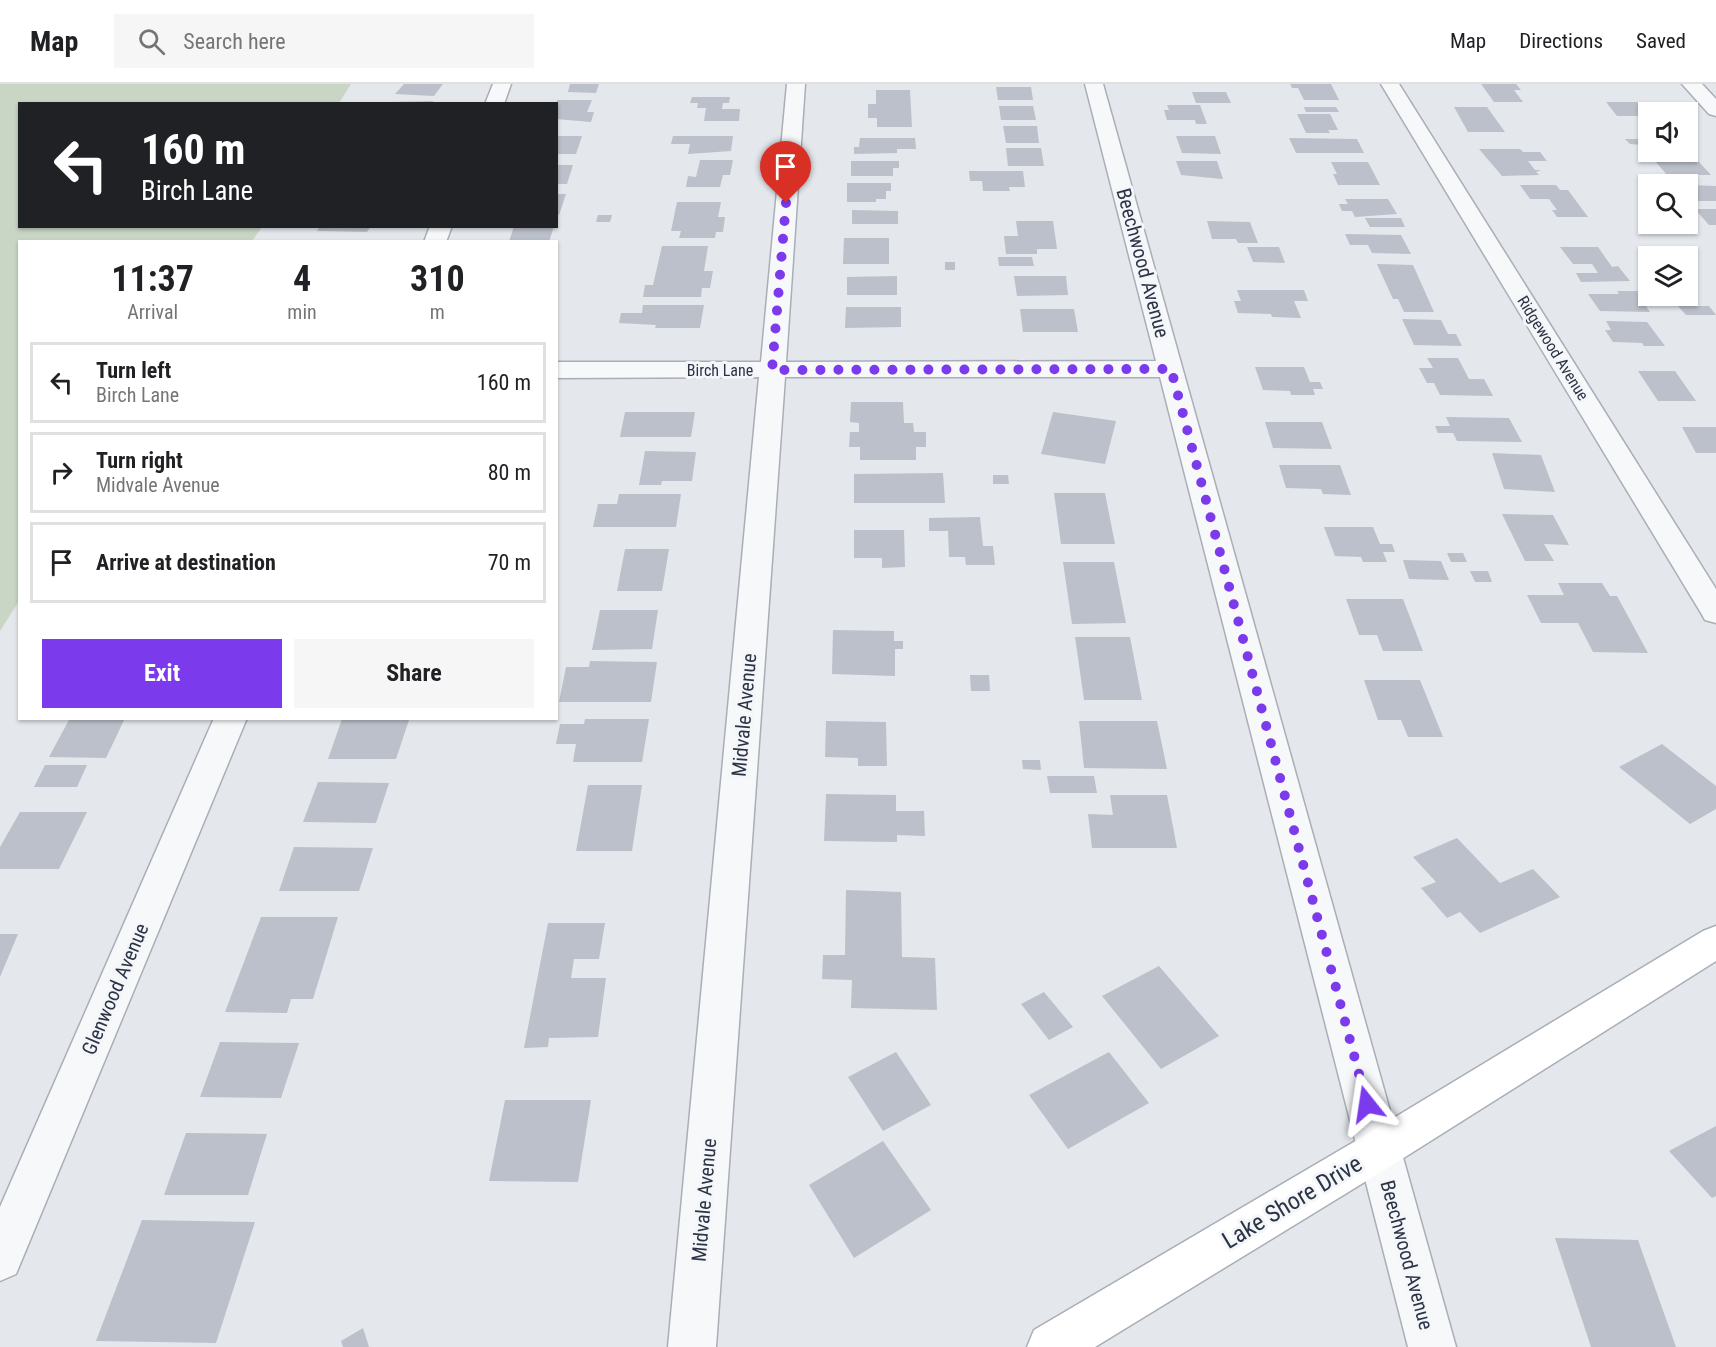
<!DOCTYPE html>
<style>
body{margin:0;font-family:"Roboto Condensed",sans-serif;background:#f6f6f6;color:#202124;height:100vh;display:flex;flex-direction:column;font-size:22px;white-space:nowrap}
*{box-sizing:border-box;margin:0}
p{font-size:20px;color:#757577}
.icon{flex:none;width:33px;height:33px;fill:none;stroke:currentColor;stroke-width:2;stroke-linecap:round;stroke-linejoin:round}
.map{position:relative;flex:1;overflow:hidden}
.sheet{position:absolute;left:18px;top:156px;width:540px;height:480px;display:flex;flex-direction:column;background:#fff;border-radius:0px;box-shadow:0 2px 4px #0004}
.sheet>*{flex:none}
.guide{position:absolute;left:18px;top:18px;width:540px;height:126px;border-radius:0px;box-shadow:0 2px 4px #0004;background:#202124;color:#fff;overflow:hidden}
.controls{position:absolute;left:1638px;top:18px;display:grid;gap:12px}
.controls a{display:grid;place-items:center;width:60px;height:60px;border-radius:0px;background:#fff;box-shadow:0 2px 4px #0004;font-size:30px}
.pin{position:absolute;display:grid;place-items:center;width:51px;height:51px;color:#fff;margin:-62px -26px;border-radius:50% 50% 50% 0;rotate:-45deg;box-shadow:0 0 6px #0007}
.pin .icon{rotate:45deg}
.me{position:absolute;width:66px;margin:-33px;rotate:345deg;stroke-linejoin:round;filter:drop-shadow(0 0 4px #0008)}
.turn{display:flex;align-items:center;gap:21px;height:126px;padding:0 24px;font-size:27px}
.turn .icon{width:78px;height:78px;stroke-width:2.5}
.turn b{display:block;font-size:42px;line-height:51px}
.eta{display:flex;justify-content:space-evenly;align-items:center;height:102px;text-align:center}
.eta b{font-size:36px;font-weight:700;line-height:42px}
.primary-button{display:flex;gap:12px;margin-top:auto;padding:12px 24px}
.primary-button a{flex:1;height:69px;border-radius:0px;background:#7c3aed;color:#fff;font-size:24px;font-weight:700;line-height:69px;text-align:center}
.primary-button a+a{background:#f6f6f6;color:#202124}
ul{padding:0;list-style:none}
li{display:flex;align-items:center;gap:18px;height:81px;margin:0 12px 9px;padding:0 12px;border:3px solid #e0e0e0;border-radius:0px}
li div{flex:1}
li b{display:block;font-size:22px}
li em{font-style:normal}
header{display:flex;align-items:center;gap:36px;box-sizing:border-box;height:84px;padding:0 30px;background:#fff;border-bottom:2px solid #e0e0e0}
header strong{font-size:28px}
nav{display:flex;gap:33px;margin-inline-start:auto;font-size:21px}
.search{width:420px;height:54px;background:#f6f6f6;display:flex;align-items:center;gap:15px;box-sizing:border-box;padding:0 21px;border-radius:0px;color:#757577;font-size:22px}
.map>svg:first-child{display:block}
</style>
<header>
<strong>Map</strong>
<div class="search"><svg class="icon" aria-label="search" viewBox="0 0 24 24"><circle cx="10" cy="10" r="6"/><path d="M15 15l6 6"/></svg>Search here</div>
<nav><a>Map</a><a>Directions</a><a>Saved</a></nav>
</header>
<div class="map">
<svg width="1716" height="1263" viewBox="0 0 1716 1263">
<rect width="100%" height="100%" fill="#e4e7ec"/>
<path fill="#c9d6c5" d="M0,0H351L339,19L20,20V142L262,143L252,157L20,158L19,517L0,547Z"/>
<path fill="#bbc0ca" d="M404,0H443L434,12L395,10Z
M570,0H599L596,9L568,8Z
M1290,0H1331L1339,16H1304L1298,4H1292Z
M1481,0H1516L1521,6H1514L1523,18H1494Z
M996,3H1031L1033,16H998Z
M876,6H910L912,43H877V34H868V20H876Z
M1192,8H1226L1231,19H1196Z
M692,13H730L729,19H723L722,25H740L739,37H704L706,24H697L698,19H690Z
M557,16H592L587,28H594L591,38L556,35Z
M433,17L432,20H390V18Z
M1606,18H1643L1652,28H1648V32H1617Z
M1167,21H1200L1207,40H1196L1195,36H1167L1164,26H1169Z
M999,22H1033L1036,36H1001Z
M1304,23H1336L1339,28H1306Z
M1454,23H1487L1505,48H1468Z
M1297,30H1330L1338,46H1328L1330,49H1306Z
M1003,42H1037L1039,59H1006Z
M556,52H582L576,70H556Z
M673,52H733L731,67L688,70L690,60H671Z
M1176,52H1215L1221,70L1182,69Z
M860,54H915L916,65H897V69L854,70V63H859Z
M1289,54L1357,55L1364,69H1296Z
M1625,55H1648V67L1643,61L1630,60Z
M1006,64H1041L1044,82H1008Z
M1479,65H1520L1523,68H1540L1547,77H1528L1535,86H1541L1536,88L1539,91L1502,92Z
M1649,68H1671L1674,71H1651Z
M700,76H733L730,91H723L720,103H686L688,92L696,93Z
M851,77H899V84H893V92H851Z
M1176,77H1217L1223,95L1181,91Z
M1655,77H1698L1711,91H1667Z
M1331,78H1368L1380,101H1338L1333,90H1337Z
M556,81H573L567,100H556Z
M969,87H1023L1025,103H1009L1010,107H983L982,97H970Z
M847,99H891V107H886V115H876V118H847Z
M1520,101H1556L1560,106H1568L1588,133H1557L1552,126H1557L1549,115H1530Z
M1688,101L1716,102V117H1688Z
M556,110H566L559,131H556Z
M1345,115H1388L1397,130L1355,133L1352,127H1342L1339,120H1348Z
M677,118H721L718,133H725L723,148H716L715,154H679L681,147H671Z
M1695,125H1716V141H1709Z
M852,126L898,127V140H852Z
M598,131H612L610,138H596Z
M1365,134H1401L1405,143H1370Z
M1016,137H1053L1057,165H1037V170H1006L1004,152H1018Z
M1207,137L1250,138L1258,159H1238L1236,155H1212Z
M320,142H371L367,148L317,147Z
M514,142H554L549,158H509Z
M1345,150L1401,151L1411,170L1372,169L1368,161H1350Z
M844,154H889V180H843Z
M662,162H708L704,187H713L710,204H702L701,213H643L645,201H653Z
M1247,163H1279L1285,179L1253,178Z
M1560,163H1598L1612,183L1618,182L1630,197L1581,198L1576,189H1598L1592,180H1573Z
M998,173H1032L1034,182H999Z
M945,178H955V186H945Z
M1377,180L1413,181L1434,228H1404L1398,215H1393Z
M897,192V211H847V193Z
M1014,192H1066L1068,211L1017,212Z
M1237,206H1304L1308,217H1294L1301,234L1272,233L1271,230L1238,229L1234,217H1241Z
M1617,207H1644L1652,219H1644L1650,228L1600,227L1588,210H1619Z
M643,221H704L700,244H655L656,241L619,239L621,229H642Z
M1678,222H1709L1716,231H1686Z
M846,223H901V243L845,244Z
M1020,225H1074L1078,248H1023Z
M1402,235L1441,236L1448,250H1456L1462,262L1414,261Z
M1606,237L1647,238L1665,262H1644L1642,259L1613,258L1605,246H1611Z
M1427,274H1458L1469,295H1484L1493,312L1440,311L1434,299H1427L1419,284H1433Z
M1255,283H1304L1310,298H1320L1323,305H1313L1315,311H1291L1290,307L1263,306Z
M1638,287H1675L1696,317H1658Z
M851,318H903L904,339H913L914,348H926V363H916V376H860V363H849L850,348H859V339L850,338Z
M625,328H695L691,353H620Z
M1053,328L1116,337L1105,380L1041,370Z
M1446,333L1509,334L1522,358L1457,357L1453,349H1438L1435,342H1450Z
M1265,338H1322L1332,365L1273,364Z
M1682,343H1716V369H1696Z
M645,367L696,368L692,397H662L661,401H639Z
M1492,369L1541,371L1555,408L1504,405Z
M1279,381H1340L1351,411L1323,410L1321,405L1286,404Z
M943,389L945,419H854V390Z
M993,391H1008L1009,400H993Z
M1054,409H1105L1115,460H1061Z
M619,410H681L676,443H593L598,420H617Z
M1502,430L1553,431L1569,461L1544,460L1554,477H1525Z
M980,433L983,462H993L995,481H966L965,473H949L948,447H929V434Z
M1324,443H1373L1380,460H1392L1395,468H1383L1387,478H1363L1361,473L1335,472Z
M854,446H904L905,483L882,484V474H854Z
M625,465H669L662,507H617Z
M1447,469H1463L1467,478H1451Z
M1403,476L1441,477L1449,496L1409,495Z
M1063,478H1114L1126,539L1072,540Z
M1470,487H1488L1492,498H1475Z
M1558,499H1602L1610,512H1617L1648,569L1593,568L1578,539H1541L1527,511H1564Z
M1346,515H1403L1423,567H1383L1377,551H1359Z
M600,526H658L652,565L592,566Z
M833,546L894,547V557H903V565H895V592L832,590Z
M1075,553H1130L1142,616H1084Z
M590,577L657,578L651,618H559L566,583H589Z
M970,591H989L990,607H971Z
M1364,596H1420L1443,653H1408L1401,636H1378Z
M70,634H125L106,674L49,673Z
M342,635L409,636L396,675H328Z
M585,635H649L642,678H573L576,660H556L560,640H584Z
M826,637L886,638L887,682H858V674L825,673Z
M1079,637H1157L1167,685L1084,684Z
M1662,660L1716,702V725L1690,740L1619,683Z
M1022,676H1040L1041,686L1023,685Z
M45,681H87L77,703H34Z
M1047,692H1094L1097,709H1050Z
M318,698L389,699L376,739L303,738Z
M588,701H642L632,767H576Z
M826,710L896,711V727H924L925,752L897,751V758L824,757Z
M1110,711H1167L1177,764H1092L1088,730L1113,731Z
M20,728H87L59,785H0V763Z
M1457,754L1500,799L1533,785L1560,813L1480,849L1460,828L1447,834L1421,804L1436,798L1413,773Z
M294,763L373,764L359,807H279Z
M846,806L901,808L902,873L935,874L937,926L851,924L852,896L822,895L823,871H845Z
M261,833H338L313,915H291L287,929L225,928Z
M548,839H605L599,875H574L571,894H606L598,953L549,954L548,963L524,964Z
M0,850H18L0,893Z
M1159,882L1219,952L1161,985L1102,912Z
M1044,908L1073,943L1049,956L1021,920Z
M220,958L299,959L281,1014L200,1013Z
M896,968L931,1021L883,1047L848,993Z
M1109,968L1149,1019L1068,1065L1029,1011Z
M505,1016H591L578,1098L489,1097Z
M1716,1042V1112L1712,1114L1669,1067Z
M186,1049L267,1050L248,1111H164Z
M883,1057L931,1126L854,1174L809,1101Z
M142,1136L255,1138L216,1259L96,1257Z
M1555,1154L1638,1156L1676,1263H1591Z
M363,1244L369,1263H343L341,1257Z"/>
<g fill="none" stroke-linecap="round" stroke-linejoin="round">
<defs>
<path id="street" d="M493,0H511L504,20H485Z
M787,0H805L786,278L1156,277L1085,0H1103L1456,1263H1408L1160,293H785L716,1263H668L759,293L556,294V278H761Z
M1381,0H1399L1716,505V539L1705,536L1701,529Z
M1682,0H1702L1716,15V32L1709,30Z
M430,142H452L446,158H424Z
M214,634H247L16,1190L0,1197V1123Z"/>
<path id="secondary" d="M1716,842V877L1394,1080L1095,1263H1027L1034,1246L1364,1052L1703,847Z"/>
</defs>
<use href="#street" stroke="#a9aeb7" stroke-width="3"/>
<use href="#secondary" stroke="#a9aeb7" stroke-width="3"/>
<use href="#street" fill="#f7f8fa" fill-rule="evenodd"/>
<use href="#secondary" fill="#fff" fill-rule="evenodd"/>
</g>
<g fill="none" stroke-linecap="round" stroke-linejoin="round">
<path stroke="#7c3aed" stroke-width="10" stroke-dasharray="0 18" d="M786,119L772,286L1171,285L1367,1020"/>
</g>
<g text-anchor="middle" dominant-baseline="central" stroke-width="6" stroke-linejoin="round" paint-order="stroke">
<g font-size="16" fill="#2b3445" stroke="#f4f6f9">
<text transform="translate(1553 264) rotate(58)">Ridgewood Avenue</text>
<text x="720" y="286">Birch Lane</text>
</g>
<g font-size="20" fill="#2b3445" stroke="#f4f6f9">
<text transform="translate(1143 179) rotate(75)">Beechwood Avenue</text>
<text transform="translate(744 631) rotate(-85)">Midvale Avenue</text>
<text transform="translate(115 905) rotate(-67)">Glenwood Avenue</text>
<text transform="translate(704 1116) rotate(-85)">Midvale Avenue</text>
<text transform="translate(1407 1171) rotate(75)">Beechwood Avenue</text>
</g>
<g font-size="24" fill="#2b3445" stroke="#f4f6f9">
<text transform="translate(1292 1118) rotate(-31)">Lake Shore Drive</text>
</g>
</g>
</svg>
<div class="controls">
<a><svg class="icon" aria-label="sound" viewBox="0 0 24 24"><path d="M4 9h4l5-4v14l-5-4H4zM17 9q2 3 0 6"/></svg></a>
<a><svg class="icon" aria-label="search" viewBox="0 0 24 24"><circle cx="10" cy="10" r="6"/><path d="M15 15l6 6"/></svg></a>
<a><svg class="icon" aria-label="layers" viewBox="0 0 24 24"><path d="M12 4l9 5-9 5-9-5zM3 14l9 5 9-5"/></svg></a>
</div>
<div class="pin" style="left:786px;top:119px;background:#d93025"><svg class="icon" aria-label="arrive" viewBox="0 0 24 24"><path d="M6 21V4h12l-3 4 3 4H6"/></svg></div>
<svg class="me" style="left:1367px;top:1020px" viewBox="-20 -20 40 40"><path d="M0-17L14 15 0 8-14 15z" fill="#7c3aed" stroke="#fff" stroke-width="4"/></svg>
<div class="guide">
<div class="turn"><svg class="icon" aria-label="left" viewBox="0 0 24 24"><path d="M17 20v-9H6M10 6l-5 5 5 5"/></svg><div><b>160 m</b>Birch Lane</div></div>
</div>
<section class="sheet">
<div class="eta">
<div><b>11:37</b><p>Arrival</p></div>
<div><b>4</b><p>min</p></div>
<div><b>310</b><p>m</p></div>
</div>
<ul>
<li><svg class="icon" aria-label="left" viewBox="0 0 24 24"><path d="M17 20v-9H6M10 6l-5 5 5 5"/></svg><div><b>Turn left</b><p>Birch Lane</p></div><em>160 m</em></li>
<li><svg class="icon" aria-label="right" viewBox="0 0 24 24"><path d="M7 20v-9h11M14 6l5 5-5 5"/></svg><div><b>Turn right</b><p>Midvale Avenue</p></div><em>80 m</em></li>
<li><svg class="icon" aria-label="arrive" viewBox="0 0 24 24"><path d="M6 21V4h12l-3 4 3 4H6"/></svg><div><b>Arrive at destination</b></div><em>70 m</em></li>
</ul>
<div class="primary-button"><a>Exit</a><a>Share</a></div>
</section>
</div>
